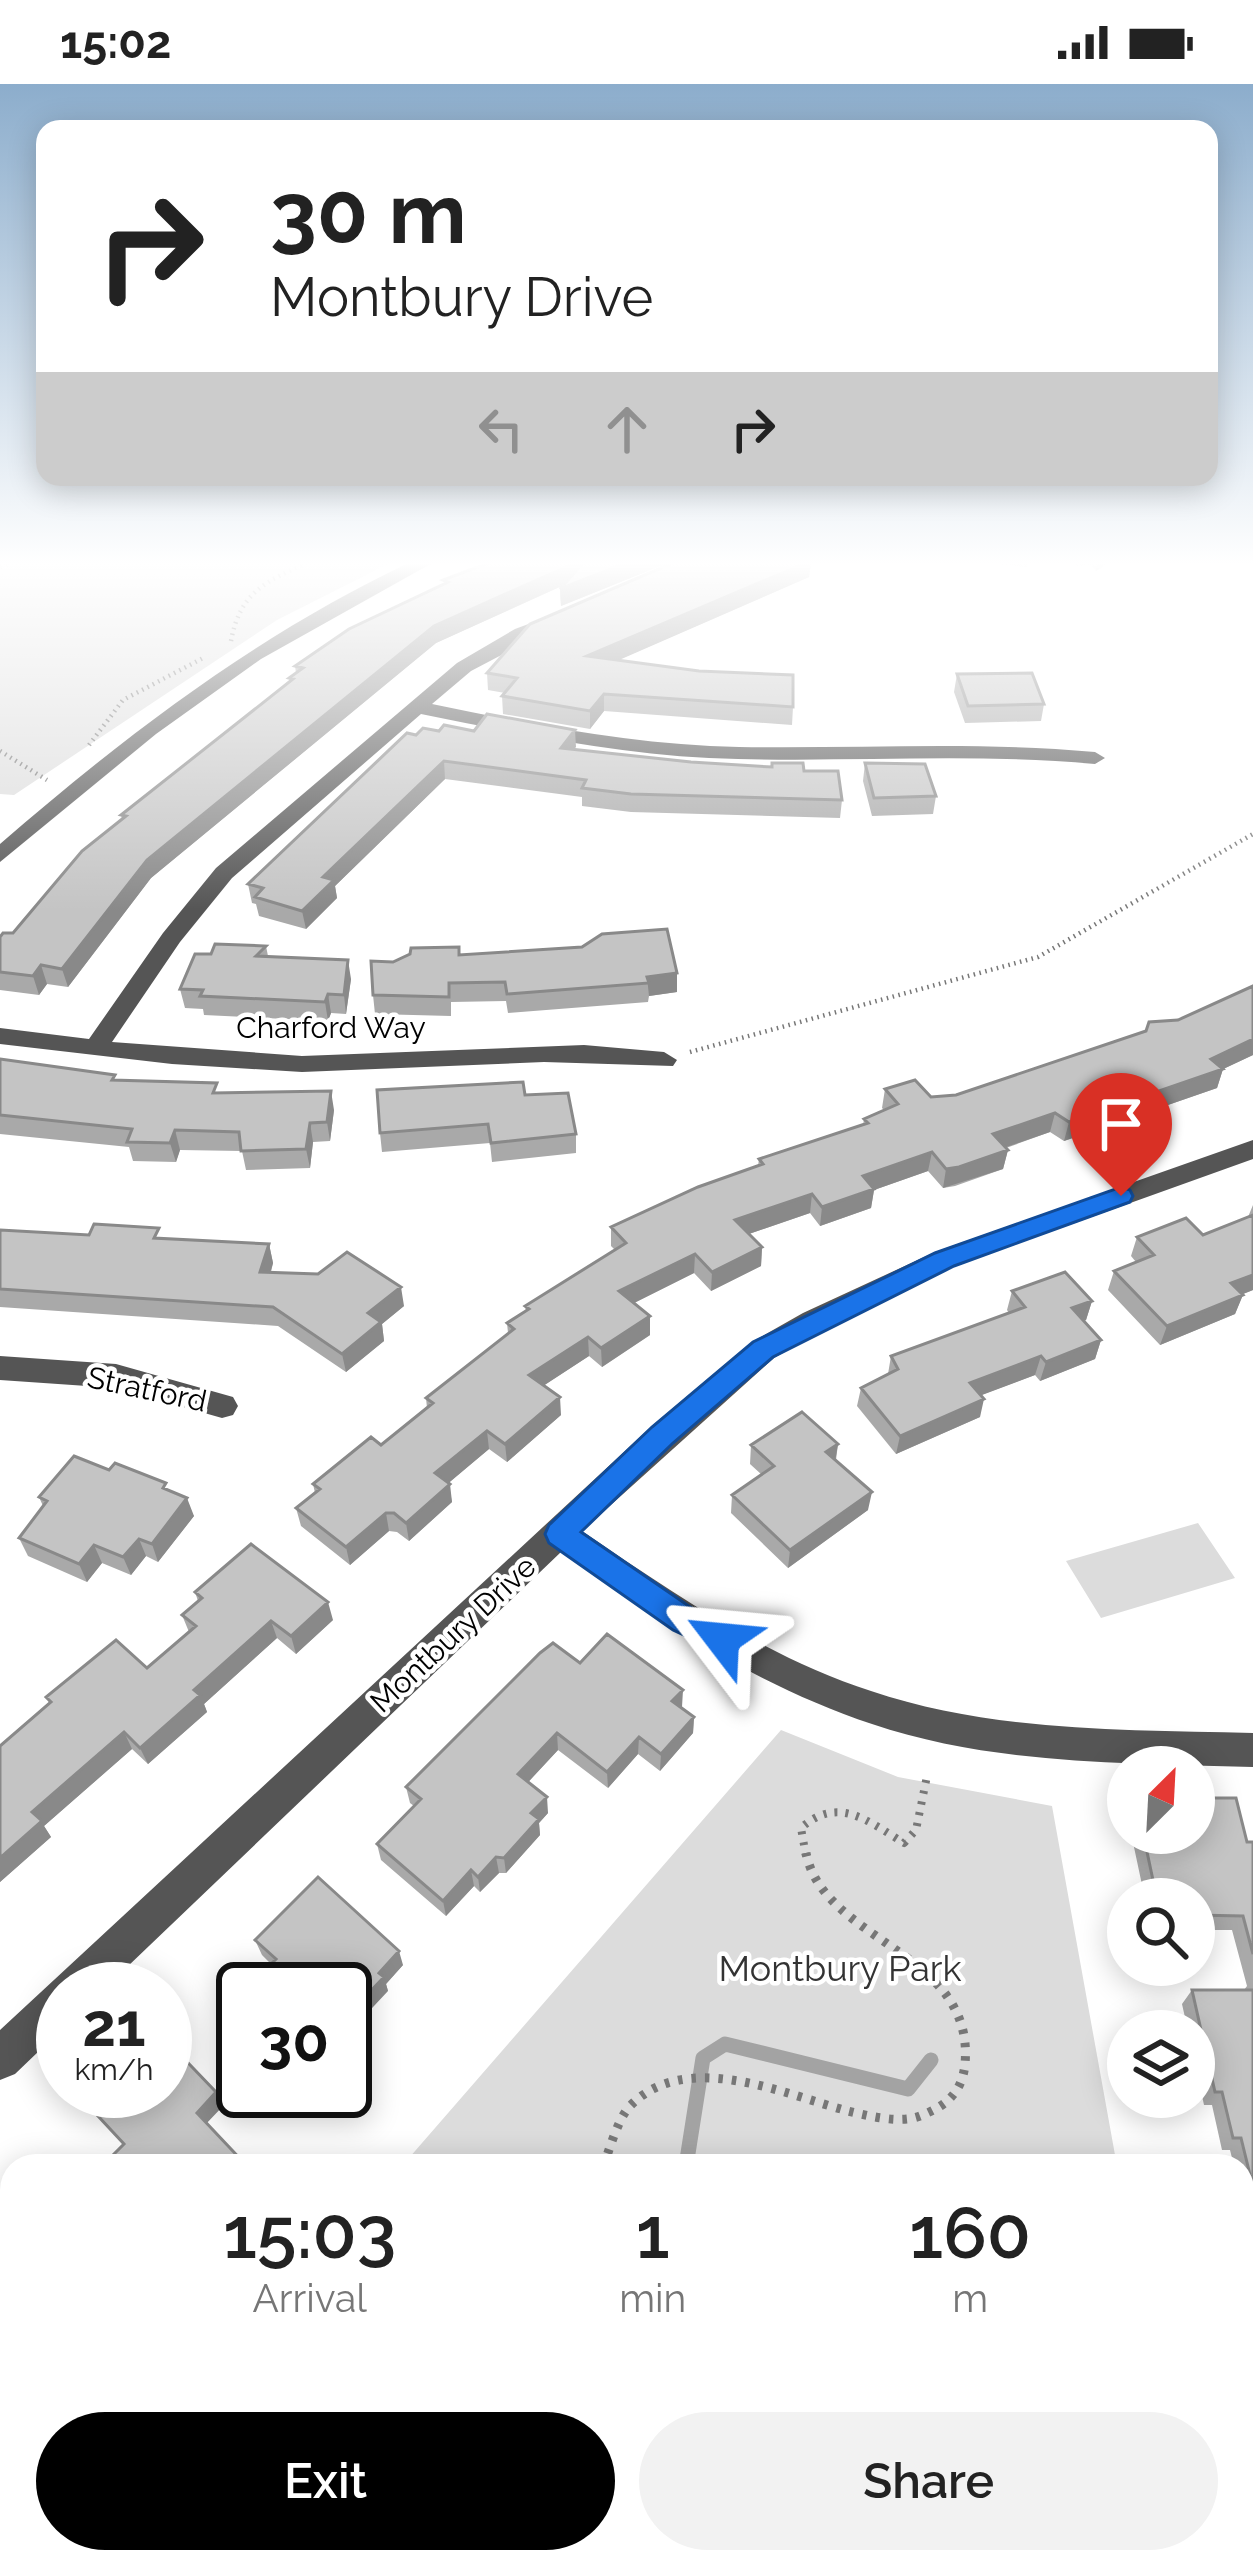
<!DOCTYPE html>
<style>
body{margin:0;font-family:Raleway,sans-serif;background:#f2f2f2;color:#222;height:100vh;display:flex;flex-direction:column;font-size:45px;white-space:nowrap}
*{box-sizing:border-box;margin:0}
p{font-size:39px;color:#767676}
.icon{flex:none;width:66px;height:66px;fill:none;stroke:currentColor;stroke-width:2;stroke-linecap:round;stroke-linejoin:round}
.map{position:relative;flex:1;overflow:hidden}
.sheet{position:absolute;left:0px;top:2070px;width:1254px;height:420px;display:flex;flex-direction:column;background:#fff;border-radius:36px 36px 0 0;box-shadow:0 6px 30px #0003}
.sheet>*{flex:none}
.hud{position:absolute;left:36px;top:36px;width:1182px;height:366px;border-radius:24px;box-shadow:0 6px 30px #0003;background:#fff;color:#222;overflow:hidden}
.needle{width:78px;rotate:24deg}
.fabs{position:absolute;left:1107px;top:1662px;display:grid;gap:24px}
.fabs a{display:grid;place-items:center;width:108px;height:108px;border-radius:50%;background:#fff;box-shadow:0 6px 30px #0003;font-size:60px}
.speed{position:absolute;left:36px;top:1878px;display:flex;gap:24px;font-size:60px;font-weight:700;text-align:center}
.speed>*{display:grid;place-content:center;width:156px;height:156px;border-radius:50%;background:#fff;box-shadow:0 6px 30px #0003;line-height:1}
.speed small{font-size:30px;font-weight:400}
.speed .limit{border:6px solid #111;border-radius:18px;background:#fff;color:#111}
.pin{position:absolute;display:grid;place-items:center;width:102px;height:102px;color:#fff;margin:-123px -51px;border-radius:50% 50% 50% 0;rotate:-45deg;box-shadow:0 0 12px #0007}
.pin .icon{rotate:45deg}
.me{position:absolute;width:132px;margin:-66px;rotate:299deg;stroke-linejoin:round;filter:drop-shadow(0 0 9px #0008)}
.turn{display:flex;align-items:center;gap:42px;height:252px;padding:0 36px;font-size:54px}
.turn .icon{width:156px;height:156px;stroke-width:2.5}
.turn b{display:block;font-size:84px;line-height:102px}
.lanes{display:flex;align-items:center;height:114px;padding:0 36px;background:#0003;justify-content:center;gap:60px;direction:ltr}
.lanes .off{opacity:.35}
.eta{display:flex;justify-content:space-evenly;align-items:center;height:204px;text-align:center}
.eta b{font-size:72px;font-weight:600;line-height:84px}
.button{display:flex;gap:24px;margin-top:auto;padding:24px 36px}
.button a{flex:1;height:138px;border-radius:72px;background:#000;color:#fff;font-size:48px;font-weight:600;line-height:138px;text-align:center}
.button a+a{background:#f2f2f2;color:#222}
.status{display:flex;justify-content:space-between;align-items:center;height:84px;padding:0 60px;background:#fff;direction:ltr}
.status svg{height:33px;fill:currentColor}
.map>svg:first-child{display:block}
</style>
<div class="status"><b>15:02</b><svg viewBox="0 0 49 12"><path d="M0 12V9h3v3zM5 12V6h3v6zM10 12V3h3v9zM15 12V0h3v12zM26 1h20v11H26zM47 4h2v5h-2z"/></svg></div>
<div class="map">
<svg width="1253" height="2490" viewBox="0 0 1253 2490">
<rect width="100%" height="100%" fill="#fff"/>
<path fill="#dcdcdc" d="M0,478H392L277,536L14,711L0,710Z
M1198,1439L1235,1494L1101,1534L1066,1477Z
M781,1646L898,1693L1052,1722L1117,2082H402Z
M0,2120L12,2133V2478H1189L1197,2490H0Z"/>
<g fill="none" stroke-linecap="round" stroke-linejoin="round">
<path stroke="#a3a3a3" stroke-width="15" d="M686,2082L703,1974L725,1960L908,2005L931,1976"/>
<path stroke="#777" stroke-width="4.5" stroke-dasharray="1.5 4.5" stroke-linecap="butt" d="M0,483L12,478
M231,557C240,508 266,497 309,478
M89,661L123,616L205,573
M0,667L47,696
M690,968L1038,873L1253,750"/>
<path stroke="#777" stroke-width="8" stroke-dasharray="3 8" stroke-linecap="butt" d="M806,1772L801,1744C838,1711 868,1737 904,1759L916,1746L927,1692"/>
<path stroke="#777" stroke-width="9" stroke-dasharray="4.5 9" stroke-linecap="butt" d="M603,2082C610,2065 617,2037 629,2023C685,1964 783,2010 848,2027C869,2032 900,2040 920,2032C946,2022 962,2009 965,1980C975,1867 824,1859 806,1769
M602,2478L629,2490
M408,2490L415,2478"/>
<path fill="#555" fill-rule="evenodd" d="M411,478H434L261,575L156,650L0,778V760C127,650 258,550 411,478Z
M558,529L564,530V538L471,587L432,620C533,641 636,661 739,663C859,665 976,657 1095,668L1105,674L1095,680C975,669 858,678 738,675C631,673 526,651 421,630L232,794L180,858L112,958L302,972L584,961L664,968L677,976L673,982L544,978L302,988L172,980L0,960V944L89,955L163,849L216,784L457,579L515,545Z
M1253,1056V1075L955,1182L825,1245L774,1274L582,1447C673,1509 766,1573 871,1607C992,1648 1127,1646 1253,1649V1683C1127,1679 993,1681 872,1640C758,1602 658,1537 561,1468L104,1905H63V1944L15,1990L0,1996V1946L652,1342L752,1258L803,1229L935,1168Z
M0,1272L116,1280L233,1313L238,1322L233,1331L222,1334L116,1304L0,1296Z"/>
</g>
<path fill="#a9a9a9" d="M670,478L561,522L560,505L564,501L436,559L151,794L68,903L47,900L39,911L0,906V853L13,849L122,735L121,731L290,598L289,594L296,589L295,582L444,500L443,496Z
M675,478H811L809,493L618,576L793,623L792,641L604,627L590,645L503,630L502,612L505,609L488,606L487,589Z
M979,478H1028L1027,483Z
M1074,478H1154L1107,480L1096,487L1091,481L1077,482Z
M957,590L1044,620L1041,637L965,639L954,608Z
M575,646L574,665L691,678L804,687L842,716L840,734L631,728L582,722V713L445,695L335,802L337,814L306,845L259,832L256,820L252,819L248,800L416,651L439,647Z
M865,679L936,712L933,730L872,732L863,697Z
M266,862L268,872L351,895L346,930L331,929L328,937L204,931L203,925L185,924L180,905L211,870Z
M582,863L677,908L649,912L648,918L508,929L506,917L451,918V932L375,930L373,911L393,878L460,871Z
M1253,902V971L1223,985L1217,1004L1064,1057L1050,1048L1006,1064L1008,1066L1003,1085L955,1102L943,1104L928,1087L874,1106L871,1124L820,1142L810,1129L749,1150L762,1163L761,1182L711,1207L694,1189L634,1219L650,1232V1251L602,1283L589,1272L544,1301L561,1331L507,1378L489,1365L448,1399L452,1418L409,1457L397,1448L389,1447L350,1481L301,1442L296,1424L315,1409L313,1400L381,1361L427,1324L426,1314L508,1249L507,1239L526,1227L525,1222L615,1166L611,1162V1143L758,1082L759,1075L863,1041L864,1035L884,1026L882,1024L885,1005L931,1013L956,1011L1178,936Z
M0,975L116,996L334,1026L330,1057L313,1058L310,1084L246,1086L242,1067L180,1066L176,1078L133,1077L129,1063L0,1050Z
M525,1011L576,1050V1069L492,1078L490,1059L382,1068L380,1049Z
M1253,1121V1206L1243,1210L1235,1230L1160,1261L1108,1206L1114,1187L1136,1178L1131,1172L1137,1153L1203,1151L1248,1133Z
M0,1146L269,1160L273,1179L271,1188L404,1222L382,1240L384,1257L346,1288L278,1242L0,1223Z
M1012,1207L1092,1217L1086,1236L1084,1237L1101,1256L1095,1275L1040,1297L1035,1291L981,1311L980,1333L896,1370L857,1322L861,1304L888,1290L891,1272L1009,1229L1007,1226Z
M838,1360L836,1376L868,1426L788,1484L731,1429L732,1411L762,1391L750,1380L751,1361Z
M109,1386L168,1406L194,1432L158,1478L146,1472L131,1491L102,1479L87,1498L28,1472L19,1454L43,1422L39,1413Z
M195,1508L333,1536L296,1570L277,1554L204,1620L207,1628L148,1680L132,1665L44,1742L51,1753L0,1798V1662L50,1620L46,1613L147,1584L189,1548L182,1531L198,1517Z
M580,1579L681,1624L694,1633L693,1649L660,1687L638,1670L608,1704L558,1666L528,1698L548,1729L539,1739L540,1751L506,1789H499L480,1808L474,1802L446,1832L381,1776L377,1760L414,1722L410,1719L406,1703Z
M1131,1749H1194L1253,1758V2292H1245L1242,2278V2125H1244L1242,2082H1234L1230,2066H1222L1212,2021H1204L1194,1975V1947H1188L1182,1920L1192,1906H1244L1247,1902L1232,1846H1194V1815H1145Z
M255,1856L403,1881L386,1900L388,1907L271,1880L262,1871Z
M243,1908V1945L235,1937L228,1923Z
M1253,2378V2435L1242,2409V2383Z"/>
<path fill="#898989" d="M577,478H588V490L436,559L151,794L68,903L62,885L147,776L434,542Z
M628,478H670L561,522L560,505Z
M808,478H811L809,493L587,590V572Z
M1098,478H1107L1096,487Z
M604,610V627L590,645V627Z
M575,646L576,663L561,682V664Z
M444,677L445,695L335,802L337,814L306,845L302,827L323,793Z
M348,876L351,895L346,930L344,911Z
M41,881L47,900L39,911L33,892Z
M677,889V908L649,912L647,893Z
M328,910L331,929L328,937L325,918Z
M1253,955V971L1219,987L1223,985L1217,1004L1064,1057L1069,1038Z
M331,1007L334,1026L330,1057L327,1038Z
M1055,1029L1050,1048L989,1069L993,1050Z
M310,1039L313,1058L310,1084L306,1065Z
M175,1046L180,1066L176,1078L170,1059Z
M1008,1066L1003,1085L943,1104L946,1085Z
M932,1068L928,1087L874,1106L871,1124L820,1142L822,1123L863,1092Z
M812,1110L810,1129L734,1155L735,1136Z
M269,1160L273,1179L265,1207L260,1188Z
M762,1163L761,1182L711,1207L712,1188Z
M695,1170L694,1189L620,1226L619,1207Z
M1253,1191V1206L1223,1218L1231,1199Z
M401,1203L404,1222L382,1240L384,1257L346,1288L342,1270L368,1229Z
M1243,1211L1235,1230L1160,1261L1167,1242Z
M1092,1217L1086,1236L1067,1243L1072,1224Z
M650,1232V1251L602,1283L601,1264Z
M588,1253L589,1272L531,1310L529,1291Z
M1101,1256L1095,1275L1040,1297L1046,1278Z
M1041,1272L1035,1291L966,1317L970,1299Z
M560,1313L561,1331L507,1378L505,1360Z
M984,1315L980,1333L896,1370L900,1352Z
M487,1347L489,1365L438,1408L435,1389Z
M838,1360L835,1378L826,1368Z
M450,1400L452,1418L409,1457L406,1439Z
M872,1408L868,1426L788,1484L790,1466Z
M187,1414L194,1432L158,1478L152,1460Z
M386,1429L389,1447L350,1481L346,1463Z
M139,1455L146,1472L131,1491L123,1473Z
M94,1461L102,1479L87,1498L79,1480Z
M328,1518L333,1536L296,1570L291,1552Z
M271,1537L277,1554L204,1620L207,1628L148,1680L140,1664L194,1606Z
M683,1606L682,1623L672,1634V1617Z
M694,1633L693,1649L660,1687L661,1670Z
M124,1648L132,1665L44,1742L51,1753L0,1798V1774L32,1728Z
M557,1649L558,1666L520,1707L518,1690Z
M639,1653L638,1670L608,1704L607,1688Z
M547,1713L548,1729L539,1739L540,1751L506,1789L504,1774L531,1729Z
M496,1773L499,1789L480,1808L478,1793Z
M471,1786L474,1802L446,1832L443,1817Z
M399,1867L403,1881L386,1900L388,1907L345,1953V1934L379,1889Z
M216,2008L224,2021L205,2041L197,2029Z"/>
<path fill="#c4c4c4" stroke="#898989" stroke-width="3" d="M491,478H577L434,542L147,776L62,885L41,881L33,892L0,888V853L3,849H13L82,767L126,732L121,731L293,595L289,594L303,584L295,582L349,545L448,498L443,496Z
M584,478H628L560,505Z
M675,478H808L587,572L699,587L793,591V623L604,610L590,627L502,612L517,594L487,589L530,540Z
M1032,589L1044,620L968,622L957,590Z
M487,630L575,646L561,664L691,678L772,683V679H803L804,687H838L842,716L631,710L582,704L586,696L444,677L323,793L334,796L302,827L255,813L263,804L248,800L407,649L416,651L423,644L439,647L444,641L474,647Z
M865,679L925,680L936,712L874,714Z
M667,845L677,889L647,893L649,899L507,910L505,898L449,899V913L373,911L371,877L393,878L410,870L411,864L459,863V871L582,863L602,850Z
M215,860L266,862L256,872L348,876L344,911L328,910L325,918L200,912L203,906L180,905L195,870H211Z
M1253,902V955L1211,975L1223,985L1069,1038L1055,1029L993,1050L1008,1066L959,1083L946,1085L932,1068L863,1092L874,1105L822,1123L812,1110L735,1136L762,1163L712,1188L695,1170L619,1207L650,1232L601,1264L588,1253L529,1291L560,1313L505,1360L487,1347L435,1389L450,1400L406,1439L394,1429H386L346,1463L296,1424L320,1405L313,1400L371,1353L381,1361L433,1319L426,1314L514,1245L507,1239L529,1225L525,1222L626,1159L611,1143L698,1103L763,1080L759,1075L868,1039L864,1035L898,1020L885,1005L915,996L931,1013L956,1011L1146,947L1149,938L1178,936Z
M0,975L115,991L112,996L217,999L213,1009L331,1007L327,1038L310,1039L306,1065L241,1067L239,1048L175,1046L170,1059L127,1058L132,1045L0,1031Z
M523,998L525,1011L568,1009L576,1050L491,1059L488,1040L380,1049L377,1006Z
M1253,1131V1191L1231,1199L1243,1211L1167,1242L1114,1187L1154,1171L1137,1153L1186,1134L1203,1151Z
M94,1140L159,1144L154,1154L269,1160L260,1188L318,1190L347,1168L401,1203L368,1229L381,1238L342,1270L273,1223L0,1205V1146L89,1151Z
M1065,1188L1092,1217L1072,1224L1101,1256L1046,1278L1041,1272L970,1299L984,1315L900,1352L861,1304L898,1285L891,1272L1025,1223L1012,1207Z
M802,1328L838,1360L826,1368L872,1408L790,1466L732,1411L774,1382L751,1361Z
M74,1372L109,1386L115,1379L166,1399L163,1404L187,1414L152,1460L139,1455L123,1473L94,1461L79,1480L19,1454L47,1417L39,1413Z
M251,1460L328,1518L291,1552L271,1537L194,1606L200,1611L140,1664L124,1648L32,1728L42,1737L0,1774V1662L51,1618L46,1613L116,1556L147,1584L196,1542L182,1531L202,1514L195,1508Z
M607,1550L683,1606L672,1617L694,1633L661,1670L639,1653L607,1688L557,1649L518,1690L547,1713L531,1729L539,1735L504,1774L496,1773L478,1793L471,1786L443,1817L377,1760L421,1715L406,1703L540,1569L553,1559L580,1579Z
M1194,1714H1236L1247,1758H1253V1870L1243,1832L1194,1831V1815H1157L1143,1749H1194Z
M318,1793L399,1867L379,1889L384,1893L345,1934V1905H246L276,1875L255,1856Z
M1192,1906H1253V2103L1241,2054H1233L1222,2008H1215Z
M243,1908V1938L228,1923Z
M170,1960L216,2008L197,2029L247,2082H102L124,2060L98,2032L123,2007H165V1964Z
M1242,2125H1253V2262L1246,2229L1242,2230Z
M1253,2378V2398L1246,2381Z"/>
<linearGradient id="sky" x2="0" y2="1"><stop stop-color="#8cadcc"/><stop offset="0.58" stop-color="#fff"/><stop offset="1" stop-color="#fff" stop-opacity="0"/></linearGradient>
<rect width="1253" height="827" fill="url(#sky)"/>
<path fill="#1a73e8" stroke="#114b97" stroke-width="3" d="M1121,1103L1130,1106L1133,1112L1130,1118L954,1182L773,1273L673,1359L581,1448L696,1527L733,1545L738,1555L733,1565L722,1569L673,1546L549,1459L545,1450L549,1441L652,1343L753,1258L935,1169Z"/>
<g text-anchor="middle" dominant-baseline="central" stroke-width="9" stroke-linejoin="round" paint-order="stroke">
<g font-size="30" fill="#000" stroke="#fff">
<text x="331" y="943">Charford Way</text>
<text transform="translate(147 1305) rotate(12)">Stratford</text>
<text transform="translate(453 1550) rotate(-43)">Montbury Drive</text>
</g>
<g font-size="36" fill="#333" stroke="#fff">
<text x="840" y="1884">Montbury Park</text>
</g>
</g>
</svg>
<div class="fabs">
<a><svg class="needle" viewBox="-14 -14 28 28"><path d="M0-13l5 13h-10z" fill="#e53935"/><path d="M0 13l5-13h-10z" fill="#767676"/></svg></a>
<a><svg class="icon" aria-label="search" viewBox="0 0 24 24"><circle cx="10" cy="10" r="6"/><path d="M15 15l6 6"/></svg></a>
<a><svg class="icon" aria-label="layers" viewBox="0 0 24 24"><path d="M12 4l9 5-9 5-9-5zM3 14l9 5 9-5"/></svg></a>
</div>
<div class="speed"><div>21<small>km/h</small></div><div class="limit">30</div></div>
<div class="pin" style="left:1121px;top:1112px;background:#d93025"><svg class="icon" aria-label="arrive" viewBox="0 0 24 24"><path d="M6 21V4h12l-3 4 3 4H6"/></svg></div>
<svg class="me" style="left:722px;top:1555px" viewBox="-20 -20 40 40"><path d="M0-17L14 15 0 8-14 15z" fill="#1a73e8" stroke="#fff" stroke-width="4"/></svg>
<div class="hud">
<div class="turn"><svg class="icon" aria-label="right" viewBox="0 0 24 24"><path d="M7 20v-9h11M14 6l5 5-5 5"/></svg><div><b>30 m</b>Montbury Drive</div></div>
<div class="lanes"><svg class="icon off" aria-label="left" viewBox="0 0 24 24"><path d="M17 20v-9H6M10 6l-5 5 5 5"/></svg><svg class="icon off" aria-label="ahead" viewBox="0 0 24 24"><path d="M12 20V5M6 11l6-6 6 6"/></svg><svg class="icon" aria-label="right" viewBox="0 0 24 24"><path d="M7 20v-9h11M14 6l5 5-5 5"/></svg></div>
</div>
<section class="sheet">
<div class="eta">
<div><b>15:03</b><p>Arrival</p></div>
<div><b>1</b><p>min</p></div>
<div><b>160</b><p>m</p></div>
</div>
<div class="button"><a>Exit</a><a>Share</a></div>
</section>
</div>
